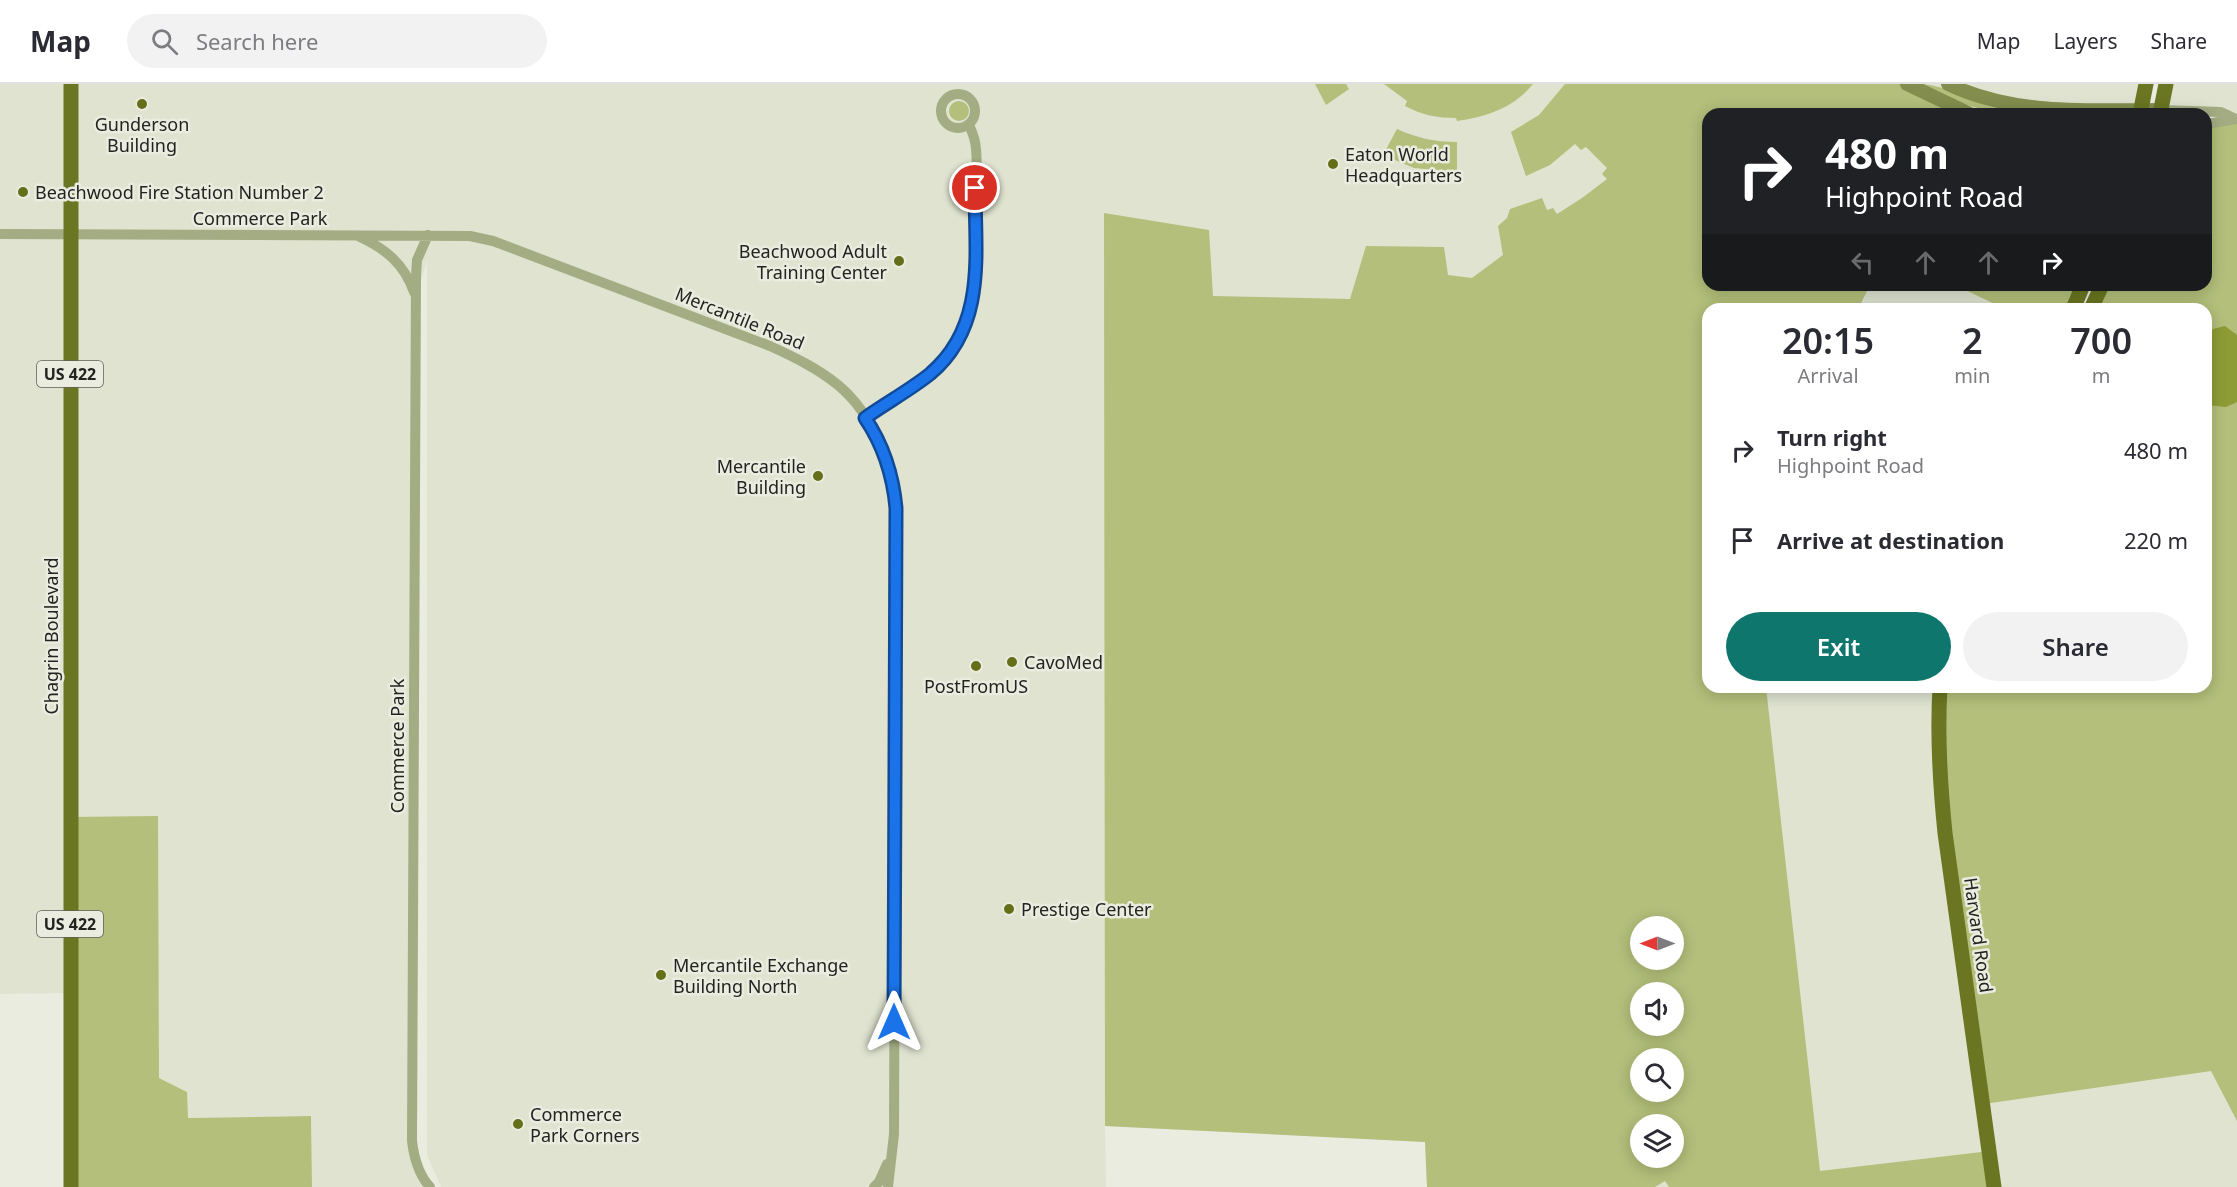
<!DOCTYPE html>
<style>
body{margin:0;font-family:"Noto Sans",sans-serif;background:#f2f2f3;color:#2b2b33;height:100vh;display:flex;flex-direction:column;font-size:22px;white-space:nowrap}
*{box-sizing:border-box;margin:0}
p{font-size:20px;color:#7c7c81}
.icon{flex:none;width:33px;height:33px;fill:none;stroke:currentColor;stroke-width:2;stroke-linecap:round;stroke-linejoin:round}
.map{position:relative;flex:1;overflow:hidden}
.side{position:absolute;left:1702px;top:219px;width:510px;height:390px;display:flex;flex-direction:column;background:#fff;border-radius:18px;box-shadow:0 3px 15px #0003}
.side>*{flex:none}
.hud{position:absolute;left:1702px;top:24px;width:510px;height:183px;border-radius:18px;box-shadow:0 3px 15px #0003;background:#202124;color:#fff;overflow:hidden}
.needle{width:39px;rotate:270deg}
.tools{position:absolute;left:1630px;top:832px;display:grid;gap:12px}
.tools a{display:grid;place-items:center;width:54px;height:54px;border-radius:50%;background:#fff;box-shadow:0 3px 15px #0003;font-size:30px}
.pin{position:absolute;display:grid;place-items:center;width:51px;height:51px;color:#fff;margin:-26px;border:3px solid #fff;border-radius:50%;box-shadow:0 2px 6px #0007}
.me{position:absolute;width:66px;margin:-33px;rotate:0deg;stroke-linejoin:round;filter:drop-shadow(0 0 4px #0008)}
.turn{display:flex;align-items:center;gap:21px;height:126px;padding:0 24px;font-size:27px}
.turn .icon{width:78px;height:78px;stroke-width:2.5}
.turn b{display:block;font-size:42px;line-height:51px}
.lanes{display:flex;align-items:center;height:57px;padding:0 24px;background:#0003;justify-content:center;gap:30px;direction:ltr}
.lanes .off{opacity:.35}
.eta{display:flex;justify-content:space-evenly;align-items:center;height:102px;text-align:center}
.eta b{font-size:36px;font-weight:600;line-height:42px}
.cta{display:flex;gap:12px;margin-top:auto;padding:12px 24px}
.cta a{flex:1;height:69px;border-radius:36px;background:#0f766e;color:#fff;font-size:24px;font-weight:600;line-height:69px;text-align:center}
.cta a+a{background:#f2f2f3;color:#2b2b33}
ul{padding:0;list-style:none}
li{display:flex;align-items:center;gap:18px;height:90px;padding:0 24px}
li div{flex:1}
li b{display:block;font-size:22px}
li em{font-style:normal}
header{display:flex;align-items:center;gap:36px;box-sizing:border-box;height:84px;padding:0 30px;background:#fff;border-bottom:2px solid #e1e1e2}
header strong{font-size:28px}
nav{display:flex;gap:33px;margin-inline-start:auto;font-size:21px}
.search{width:420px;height:54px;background:#f2f2f3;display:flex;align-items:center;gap:15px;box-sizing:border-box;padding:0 21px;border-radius:33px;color:#7c7c81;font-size:22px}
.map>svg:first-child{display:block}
</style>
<header>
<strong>Map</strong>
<div class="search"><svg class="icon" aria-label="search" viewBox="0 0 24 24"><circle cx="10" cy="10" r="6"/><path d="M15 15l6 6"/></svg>Search here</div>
<nav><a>Map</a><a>Layers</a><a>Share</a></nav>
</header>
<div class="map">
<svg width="2237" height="1103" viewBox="0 0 2237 1103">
<rect width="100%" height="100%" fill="#eaece0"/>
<path fill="#dfe3d0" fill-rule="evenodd" d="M0,0H2146L2140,30H1708V201H2083L2073,225H1708V603H2206L2237,443V1103H1427L1425,1058L1105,1042L1106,1103H441L427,1071V176L416,217L412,1057L430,1103H312L311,1032L187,1034V1008L159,994L157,732L70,909L0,910ZM1641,843H1674V876H1641ZM1641,909H1674V942H1641ZM1641,975H1674V1008H1641ZM1641,1041H1674V1074H1641Z
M2166,0H2237V35L2161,26Z"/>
<path fill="#b3bf7a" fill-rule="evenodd" d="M1315,0H1346L1349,5L1326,21Z
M1384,0H1533C1514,24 1486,33 1457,37L1456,34C1437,34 1422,31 1405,22L1407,17Z
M1565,0H1907L1970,30H1708V201H1870L1858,225H1708V603H1766L1820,1087L1990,1067L1994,1103H1669L1665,1097L1655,1103H1427L1425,1058L1105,1042L1104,129L1209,146L1213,212L1350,215L1366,162L1444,163L1448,191L1472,194L1503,171L1498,142L1507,134L1510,125L1542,114L1547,126L1553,124L1557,130L1582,114L1607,95L1602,90L1607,84L1586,63L1581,66L1575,60L1550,81L1526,92L1511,48L1539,31ZM1641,843H1674V876H1641ZM1641,909H1674V942H1641ZM1641,975H1674V1008H1641ZM1641,1041H1674V1074H1641Z
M1918,0C1942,0 1963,13 1985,21C2001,26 2020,29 2036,30L1995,29L1953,17Z
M949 27a10 10 0 1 1 20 0a10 10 0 1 1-20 0Z
M2237,35V1037L2211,987L1984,1020L1945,749L1940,603H2206V225H2091L2102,201H2206L2207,40Z
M1397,45C1417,54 1435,58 1457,58V88L1414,84L1383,71Z
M1955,201H2083L2073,225H2005Z
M158,732L159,994L187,1008L188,1034L311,1032L312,1103H71L70,733Z"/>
<path fill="#8e9c36" d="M2225,242L2237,251V318L2226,323L2207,321V253L2213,245Z"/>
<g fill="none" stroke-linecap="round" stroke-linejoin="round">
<path stroke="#a4ac83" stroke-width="10" d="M941 27a17 17 0 1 1 34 0a17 17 0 1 1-34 0Z
M2161,26L2221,28L2236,35
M2206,40L2237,35
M0,150L470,152L493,157L770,262C794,273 817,284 838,301C872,329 893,381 896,424L894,1050L888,1103
M428,151L417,176L416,192L412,1057C414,1074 418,1090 430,1103
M360,153C386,165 404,180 414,208
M865,334C886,320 909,306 929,290C981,249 975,190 975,131C975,110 979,76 975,58C974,52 971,46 969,40
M874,1103L879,1098L887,1080"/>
<path stroke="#828d4e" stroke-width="14" d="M1907,0L1970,30
M1948,0C2015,32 2088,26 2161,26"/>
<path stroke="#6a7621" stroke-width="15" d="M2140,30L2146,0
M2160,30L2166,0
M2073,225L2083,201
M2091,225L2102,201
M1940,603C1937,652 1940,700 1945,749L1994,1103
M71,1103V0"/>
</g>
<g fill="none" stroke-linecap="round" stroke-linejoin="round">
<defs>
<path id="route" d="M894,938L896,424C893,391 884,362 865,334C886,319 910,306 930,290C987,242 975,170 975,104"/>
</defs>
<use href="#route" stroke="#114b97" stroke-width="15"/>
<use href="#route" stroke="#1a73e8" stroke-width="10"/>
</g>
<g fill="#646f19" stroke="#eaece0" stroke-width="2">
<circle cx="142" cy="20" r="6"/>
<circle cx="1333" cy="80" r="6"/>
<circle cx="23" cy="108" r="6"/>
<circle cx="899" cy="177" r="6"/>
<circle cx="818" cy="392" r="6"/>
<circle cx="1012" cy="578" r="6"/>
<circle cx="976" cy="582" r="6"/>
<circle cx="1009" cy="825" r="6"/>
<circle cx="661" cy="891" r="6"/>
<circle cx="518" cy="1040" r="6"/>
</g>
<g text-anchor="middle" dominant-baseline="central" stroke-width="5" stroke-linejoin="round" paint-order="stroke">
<g fill="#eaece0" stroke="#5f605a" stroke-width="1.5">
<rect x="37" y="277" width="66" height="26" rx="4.5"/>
<rect x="37" y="827" width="66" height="26" rx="4.5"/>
</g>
<g font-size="16" font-weight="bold" fill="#232420">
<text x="70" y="290">US 422</text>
<text x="70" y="840">US 422</text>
</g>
<g font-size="18" fill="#232420" stroke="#eaece0" text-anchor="start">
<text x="142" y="40" text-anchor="middle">Gunderson<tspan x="142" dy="21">Building</tspan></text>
<text x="1345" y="70">Eaton World<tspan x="1345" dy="21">Headquarters</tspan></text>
<text x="35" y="108">Beachwood Fire Station Number 2</text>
<text x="887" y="167" text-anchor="end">Beachwood Adult<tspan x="887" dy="21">Training Center</tspan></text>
<text x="806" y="382" text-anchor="end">Mercantile<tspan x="806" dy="21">Building</tspan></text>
<text x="1024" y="578">CavoMed</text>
<text x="976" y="602" text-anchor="middle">PostFromUS</text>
<text x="1021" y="825">Prestige Center</text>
<text x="673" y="881">Mercantile Exchange<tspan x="673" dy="21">Building North</tspan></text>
<text x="530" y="1030">Commerce<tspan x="530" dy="21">Park Corners</tspan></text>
</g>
<g font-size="18" fill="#232420" stroke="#eaece0">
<text x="260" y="134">Commerce Park</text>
<text transform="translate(740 234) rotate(22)">Mercantile Road</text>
<text transform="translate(51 552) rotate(-90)">Chagrin Boulevard</text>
<text transform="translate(397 662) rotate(-90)">Commerce Park</text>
<text transform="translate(1979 851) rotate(82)">Harvard Road</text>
</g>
</g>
</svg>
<div class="tools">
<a><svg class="needle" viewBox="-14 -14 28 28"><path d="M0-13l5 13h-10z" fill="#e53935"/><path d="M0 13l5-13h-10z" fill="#7c7c81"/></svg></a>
<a><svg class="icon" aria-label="sound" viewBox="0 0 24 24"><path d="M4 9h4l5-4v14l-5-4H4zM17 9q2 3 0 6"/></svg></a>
<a><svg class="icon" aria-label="search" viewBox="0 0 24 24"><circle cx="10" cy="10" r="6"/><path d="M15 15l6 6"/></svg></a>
<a><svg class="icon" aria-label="layers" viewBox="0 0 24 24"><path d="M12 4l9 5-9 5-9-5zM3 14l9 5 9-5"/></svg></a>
</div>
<div class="pin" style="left:975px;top:104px;background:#d93025"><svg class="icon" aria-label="arrive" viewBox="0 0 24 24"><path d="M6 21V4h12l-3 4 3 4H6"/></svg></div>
<svg class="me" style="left:894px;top:938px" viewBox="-20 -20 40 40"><path d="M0-17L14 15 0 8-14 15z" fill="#1a73e8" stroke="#fff" stroke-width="4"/></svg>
<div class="hud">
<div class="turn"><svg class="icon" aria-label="right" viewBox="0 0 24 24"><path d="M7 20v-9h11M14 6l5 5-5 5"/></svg><div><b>480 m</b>Highpoint Road</div></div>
<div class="lanes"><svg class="icon off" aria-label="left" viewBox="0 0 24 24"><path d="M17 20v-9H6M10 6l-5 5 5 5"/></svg><svg class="icon off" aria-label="ahead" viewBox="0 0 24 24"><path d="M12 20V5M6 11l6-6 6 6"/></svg><svg class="icon off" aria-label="ahead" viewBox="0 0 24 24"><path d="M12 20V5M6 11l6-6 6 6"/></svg><svg class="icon" aria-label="right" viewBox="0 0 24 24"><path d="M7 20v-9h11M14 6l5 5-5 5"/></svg></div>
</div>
<section class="side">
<div class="eta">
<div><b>20:15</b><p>Arrival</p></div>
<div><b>2</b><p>min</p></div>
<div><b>700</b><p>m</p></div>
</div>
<ul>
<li><svg class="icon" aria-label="right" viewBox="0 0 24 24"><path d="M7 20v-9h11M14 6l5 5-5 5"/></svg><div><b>Turn right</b><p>Highpoint Road</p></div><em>480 m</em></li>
<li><svg class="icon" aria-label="arrive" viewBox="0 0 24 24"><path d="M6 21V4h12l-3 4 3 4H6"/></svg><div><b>Arrive at destination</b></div><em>220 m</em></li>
</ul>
<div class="cta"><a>Exit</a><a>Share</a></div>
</section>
</div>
